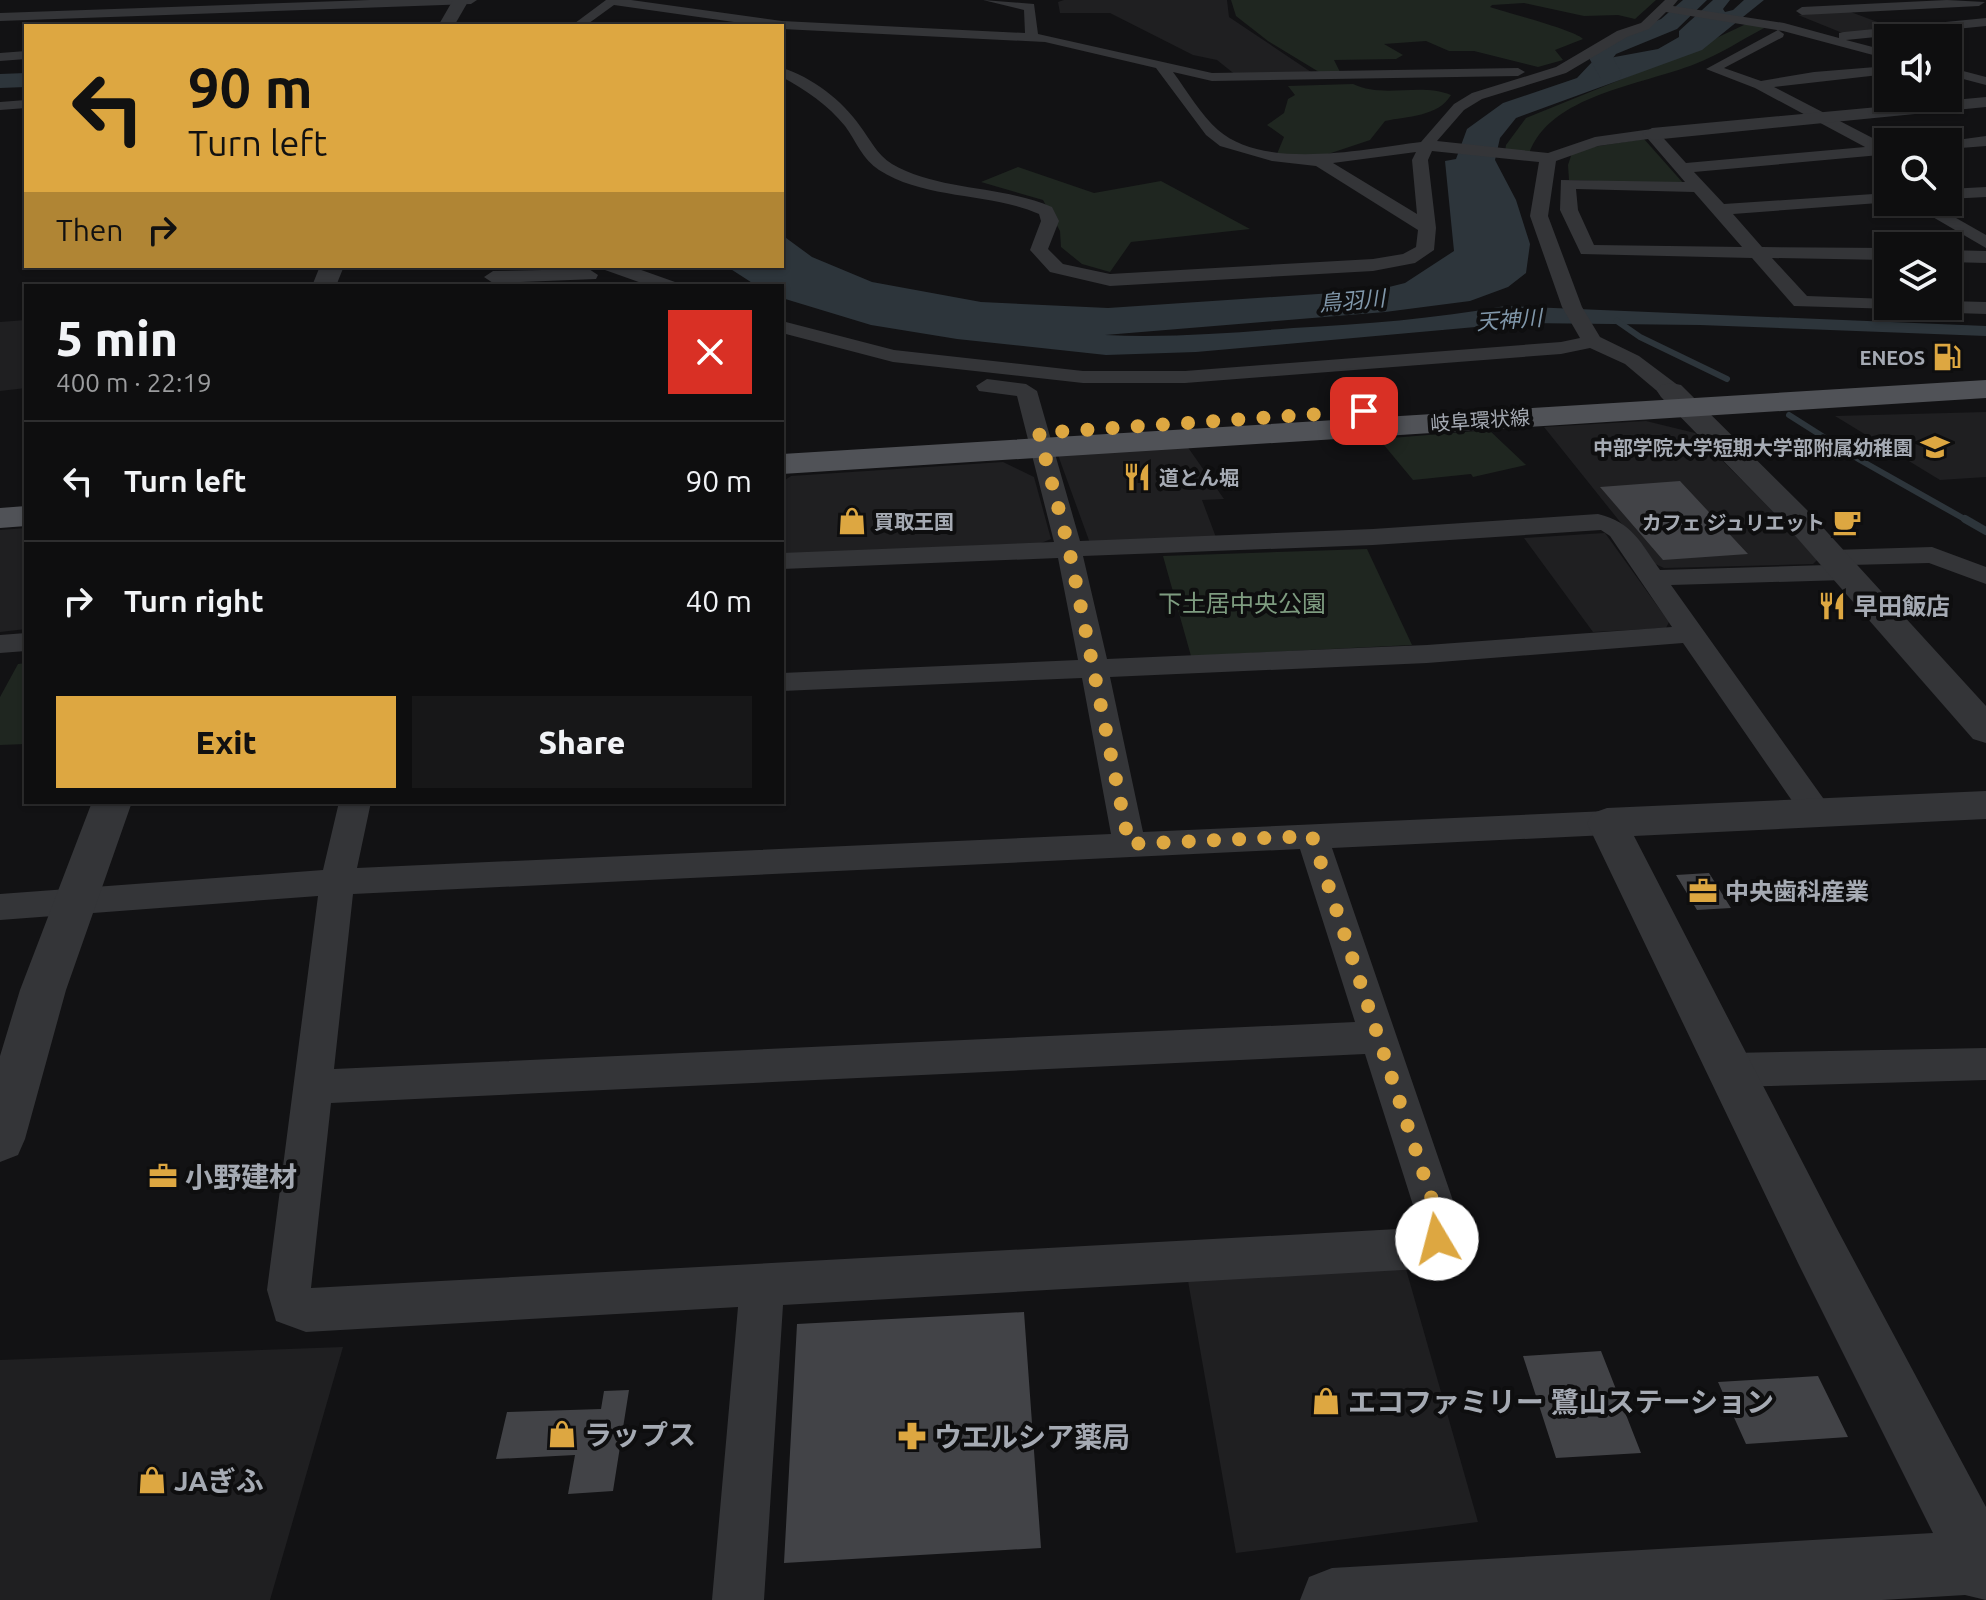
<!DOCTYPE html>
<meta charset="utf-8">
<style>
body{margin:0;font-family:Ubuntu,"Noto Sans JP",sans-serif;background:#171718;color:#f1f3f6;height:100vh;display:flex;flex-direction:column;font-size:30px;white-space:nowrap}
*{box-sizing:border-box;margin:0}
p{font-size:26px;color:#9b9c9e}
.icon{flex:none;width:44px;height:44px;fill:none;stroke:currentColor;stroke-width:2;stroke-linecap:round;stroke-linejoin:round}
.map{position:relative;flex:1;overflow:hidden}
.details{position:absolute;left:24px;top:284px;width:760px;height:520px;display:flex;flex-direction:column;background:#0e0e0f;border-radius:0px;box-shadow:0 2px 6px #0004,0 0 0 2px #2e2e2f}
.details>*{flex:none}
.banner{position:absolute;left:24px;top:24px;width:760px;height:244px;border-radius:0px;box-shadow:0 2px 6px #0004,0 0 0 2px #2e2e2f;background:#dda741;color:#111;overflow:hidden}
.fabs{position:absolute;left:1874px;top:24px;display:grid;gap:16px}
.fabs a{display:grid;place-items:center;width:88px;height:88px;border-radius:0px;background:#0e0e0f;box-shadow:0 2px 6px #0004,0 0 0 2px #2e2e2f;font-size:40px}
.pin{position:absolute;display:grid;place-items:center;width:68px;height:68px;color:#fff;margin:-34px;border-radius:16px;box-shadow:0 4px 12px #0006}
.me{position:absolute;width:88px;margin:-44px;rotate:352deg;stroke-linejoin:round;filter:drop-shadow(0 0 6px #0008)}
.turn{display:flex;align-items:center;gap:28px;height:168px;padding:0 32px;font-size:36px}
.turn .icon{width:104px;height:104px;stroke-width:2.5}
.turn b{display:block;font-size:56px;line-height:68px}
.then{display:flex;align-items:center;height:76px;padding:0 32px;background:#0003;gap:16px;font-size:30px}
.round{display:grid;place-items:center;flex:none;width:84px;height:84px;border-radius:0px;background:#171718}
.summary{display:flex;align-items:center;justify-content:space-between;height:136px;padding:0 32px}
h1{font-size:48px;font-weight:800;line-height:60px}
.action{display:flex;gap:16px;margin-top:auto;padding:16px 32px}
.action a{flex:1;height:92px;border-radius:0px;background:#dda741;color:#111;font-size:32px;font-weight:800;line-height:92px;text-align:center}
.action a+a{background:#171718;color:#f1f3f6}
ul{padding:0;list-style:none}
li{display:flex;align-items:center;gap:24px;height:120px;padding:0 32px;border-top:2px solid #2e2e2f}
li div{flex:1}
li b{display:block;font-size:30px}
li em{font-style:normal}
.map>svg:first-child{display:block}
</style>
<div class="map">
<svg width="1986" height="1600" viewBox="0 0 1986 1600">
<rect width="100%" height="100%" fill="#121214"/>
<path fill="#1f1f21" d="M1064,0H1227L1229,17L1314,74L1237,76L1217,60L1193,55L1110,13H1060L1058,2Z
M1848,11L1899,30L1845,34L1798,15Z
M26,320V388L0,391V322Z
M1986,412V477L1940,480L1835,416Z
M1646,421L1695,433L1819,558L1813,564L1664,568L1653,563L1544,427Z
M1187,446L1224,499L1202,500L1217,540L1091,546L1058,455Z
M1003,462L1034,477L1051,539L1041,543L782,554V494L785,480L791,476Z
M26,528V629L0,632V530Z
M1605,533L1669,622L1666,628L1593,632L1524,538Z
M1406,1269L1478,1522L1236,1553L1188,1281Z
M343,1347L270,1600H0V1360Z"/>
<path fill="#1f2620" d="M1231,0H1656L1635,19L1618,15L1584,16L1524,3L1492,5L1490,7C1508,13 1574,30 1583,39L1555,50L1563,60L1538,67L1474,51H1449L1426,41L1384,44L1403,55L1396,59L1334,60L1340,72H1319L1268,41L1236,16Z
M1746,24L1766,27C1743,39 1719,55 1695,64C1642,85 1549,95 1529,154L1505,151L1506,145L1526,118L1674,58Z
M1353,84C1384,99 1420,82 1451,95C1438,117 1407,116 1385,121L1370,140L1316,158L1277,154L1284,137L1267,125L1284,113L1288,99L1295,95L1288,86Z
M1644,139L1684,184L1569,180L1568,165L1573,150Z
M1018,167L1094,193L1161,181L1250,229L1131,242L1110,272L1082,264L1061,247L1060,231L1043,200L981,182Z
M1489,430L1526,465L1473,477L1471,474L1413,480L1379,439Z
M1367,549L1412,645L1191,656L1163,556Z
M26,663V744L0,745V697L18,664Z"/>
<path fill="#2d353b" d="M1713,0H1730L1723,9L1725,12L1733,10L1744,0H1764L1702,50L1516,118L1500,138L1495,160L1516,200L1530,244L1526,273L1508,287L1470,301L1385,312L1105,335C1168,338 1230,333 1293,328C1364,324 1435,319 1505,306L1986,326V336L1700,325L1520,323L1196,352L1106,355L957,339L871,325L782,298V286H757L726,266H782V235L812,257L872,282L981,302L1108,308L1377,290L1405,283L1454,251L1445,161L1456,159L1467,129L1503,103L1577,78L1593,61L1658,49L1679,37V31Z"/>
<g fill="none" stroke-linecap="round" stroke-linejoin="round">
<path stroke="#2d353b" stroke-width="6" d="M1617,321L1640,337L1727,379
M1789,415L1860,460L1968,521"/>
<path stroke="#2d353b" stroke-width="8" d="M1965,519L1986,531"/>
<path fill="#2d353b" fill-rule="evenodd" d="M1683,0H1707L1677,29L1616,54L1613,58L1622,74L1619,79H1601L1589,58L1600,44L1661,19Z
M26,73V87L0,88V74Z"/>
</g>
<path fill="#424347" d="M1680,481L1748,554L1663,560L1600,487Z
M1709,873L1731,908L1697,910L1676,875Z
M1024,1312L1041,1548L784,1563L797,1324Z
M1601,1351L1641,1453L1556,1458L1523,1356Z
M1818,1376L1848,1437L1746,1444L1718,1382Z
M629,1390L613,1491L568,1494L575,1455L496,1459L507,1412L601,1409L604,1391Z"/>
<g fill="none" stroke-linecap="round" stroke-linejoin="round">
<path fill="#343538" fill-rule="evenodd" d="M370,0H477L471,4L0,21V13Z
M606,0H631L782,21L1025,33L1024,10L983,0L1034,4L1038,34L1212,73L1518,68L1525,72L1518,76L1212,81L1173,72C1187,91 1201,115 1218,130C1265,171 1365,149 1421,142L1454,104L1472,93L1556,67L1617,31L1641,23L1665,0H1678L1673,6L1784,23L1839,38V33L1844,32L1986,18V26L1846,40L1888,51V59L1783,31L1666,12L1649,29L1627,37L1566,73L1482,99L1464,110L1437,141L1548,153L1595,137L1652,129L1657,131L1686,163L1865,147L1755,88L1706,69L1778,30L1784,34L1783,37L1724,68L1761,81L1814,72L1888,66V74L1774,87L1888,146V158L1880,155L1694,172L1724,204L1888,193V202H1892L1733,214L1762,247L1888,248V260L1772,258L1807,296L1888,299V306H1897L1895,309L1794,306L1752,258L1581,254L1560,210L1561,180L1685,182L1648,139L1598,146L1556,161L1548,216L1582,307L1600,337L1639,356L1679,386L1682,391L1671,398L1663,396L1625,364L1590,348L1561,354L1185,383H1083L893,362L782,333V321L894,350L1083,371H1185L1561,342L1580,338L1562,307L1530,216L1539,162L1432,151L1428,160L1436,228L1434,250L1415,263L1373,271L1110,286L1050,272L1030,250L1041,221L1039,214C988,192 926,200 879,170C863,160 856,141 845,126C828,105 806,90 782,77V68C812,77 843,101 860,126C870,139 877,155 892,164C938,191 1001,185 1052,207L1059,221L1048,249L1063,264L1110,274L1373,259L1403,254L1416,247L1418,230L1316,166L1272,161L1220,146L1206,135L1156,68L1045,42L782,29V26H762L614,5L585,26H571ZM1416,152L1412,160L1417,214L1333,163ZM1576,189L1694,192L1742,247L1594,245L1578,210Z
M1947,0L1985,2L1979,6L1802,15L1796,11L1802,7Z
M26,51V59L0,61V53Z
M1948,67L1986,77V85L1948,75Z
M26,100V108L0,110V102Z
M1986,136V146L1948,149V142H1942Z
M1986,187V197L1948,199V189Z
M1907,202H1928L1986,235V248Z
M1948,250L1986,251V263L1948,262Z
M603,266H630L675,282L678,286H650L605,270Z
M589,269L598,275L596,279L493,283L484,277L493,271Z
M1948,301L1986,302V314L1924,312L1914,306H1948Z
M987,379L1026,384L1037,391L1080,541L1373,529L1598,514C1633,523 1640,542 1660,570L1827,565L1819,558L1823,552L1832,550L1932,547L1986,567V584L1929,563L1850,565L1858,572L1854,578L1845,580L1671,585L1828,805L1833,813L1828,821L1817,825L1806,821L1683,643L1427,663L1110,677L1143,832L1607,811L1619,815L1623,823L1619,831L1607,835L1332,848L1461,1224L1452,1253L1420,1269L783,1305L764,1600H712L738,1307L306,1332L276,1321L267,1290L318,896L0,920V894L323,870L339,802H371L357,868L1111,834L1082,678L782,691V673L1078,660L1058,558L782,569V553L1054,542L1017,396L979,391L976,386ZM1601,530L1610,536L1672,627L1427,645L1107,659L1083,556L1373,545ZM1300,849L1355,1022L334,1069L353,894ZM1365,1054L1419,1224L1416,1228L311,1288L331,1103Z
M26,633V651L0,653V635Z
M1986,1048V1080L1731,1087L1717,1082L1712,1070L1717,1058L1731,1053Z"/>
<path fill="#343538" fill-rule="evenodd" d="M453,0H469L454,26H438Z
M1986,97V107L1652,140L1642,134L1652,128Z
M320,266H344L336,286H312Z
M1671,383L1681,385L1806,509L1986,706V743L1973,739L1784,523L1661,397L1657,391L1661,385Z
M1986,791V819L1634,836L1836,1227L1986,1507V1600L1965,1595L1882,1600H1300L1309,1577L1332,1568L1933,1533L1798,1263L1587,823L1593,813L1607,808Z
M92,802H132L66,990L25,1139L18,1155L0,1162V1056L20,990Z"/>
<path fill="#505257" fill-rule="evenodd" d="M1986,380V398L782,474V454Z
M26,506V526L0,528V508Z"/>
</g>
<g fill="none" stroke-linecap="round" stroke-linejoin="round">
<path stroke="#dda741" stroke-width="14" stroke-dasharray="0 25.2" d="M1364,411L1039,433L1069,549L1129,844L1312,836L1440,1224L1437,1239"/>
</g>
<defs>
<symbol id="fuel-bare" viewBox="-9 -9 18 18"><path d="M-5.5-6h7V0h2V4h1.3V-2.5L3-4.5l.8-.8L6-3V5H2.5V1h-1V6h-7ZM-4.2-4.7v3.2H.2V-4.7Z" fill="#dda741" stroke="#0e0e0f" stroke-width="2.5" paint-order="stroke"/></symbol>
<symbol id="school-bare" viewBox="-9 -9 18 18"><path d="M0-5L7-2L0 1L-7-2ZM-4 1L0 2.5L4 1V4Q0 6-4 4Z" fill="#dda741" stroke="#0e0e0f" stroke-width="2.5" paint-order="stroke"/></symbol>
<symbol id="restaurant-bare" viewBox="-9 -9 18 18"><path d="M-5-6h1v4h1v-4h1v4h1v-4h1v5L-1.5 .5V6h-2V.5L-5-1ZM5-6V6H3V1.5H1.5Q1.5-4 5-6Z" fill="#dda741" stroke="#0e0e0f" stroke-width="2.5" paint-order="stroke"/></symbol>
<symbol id="shop-bare" viewBox="-9 -9 18 18"><path d="M-5-2.5h2.3a2.7 3.5 0 0 1 5.4 0H5L5.5 6h-11ZM-1.5-2.5h3a1.5 2.3 0 0 0-3 0Z" fill="#dda741" stroke="#0e0e0f" stroke-width="2.5" paint-order="stroke"/></symbol>
<symbol id="cafe-bare" viewBox="-9 -9 18 18"><path d="M-5.5-4.5H6V0H3Q3 3.5 0 3.5H-2.5Q-5.5 3.5-5.5 0ZM3-3.2v2h1.7v-2ZM-6 4.5H4V6H-6Z" fill="#dda741" stroke="#0e0e0f" stroke-width="2.5" paint-order="stroke"/></symbol>
<symbol id="office-bare" viewBox="-9 -9 18 18"><path d="M-6-3h4V-5.5h4V-3h4V5H-6ZM-1-4.5V-3h2v-1.5ZM-6 0V1H6V0Z" fill="#dda741" stroke="#0e0e0f" stroke-width="2.5" paint-order="stroke"/></symbol>
<symbol id="pharmacy-bare" viewBox="-9 -9 18 18"><path d="M-2-6h4v4h4v4h-4v4h-4v-4h-4v-4h4Z" fill="#dda741" stroke="#0e0e0f" stroke-width="2.5" paint-order="stroke"/></symbol>
</defs>
<g fill-rule="evenodd">
<use href="#fuel-bare" x="1927" y="337" width="40" height="40"/>
<use href="#school-bare" x="1915" y="427" width="40" height="40"/>
<use href="#restaurant-bare" x="1117" y="457" width="40" height="40"/>
<use href="#shop-bare" x="832" y="501" width="40" height="40"/>
<use href="#cafe-bare" x="1827" y="502" width="40" height="40"/>
<use href="#restaurant-bare" x="1812" y="586" width="40" height="40"/>
<use href="#office-bare" x="1683" y="871" width="40" height="40"/>
<use href="#office-bare" x="143" y="1156" width="40" height="40"/>
<use href="#shop-bare" x="1306" y="1381" width="40" height="40"/>
<use href="#shop-bare" x="542" y="1414" width="40" height="40"/>
<use href="#pharmacy-bare" x="892" y="1416" width="40" height="40"/>
<use href="#shop-bare" x="132" y="1460" width="40" height="40"/>
</g>
<g text-anchor="middle" dominant-baseline="central" stroke-width="8" stroke-linejoin="round" paint-order="stroke">
<g font-size="20" font-weight="bold" fill="#a5aab3" stroke="#0e0e0f" text-anchor="end">
<text x="1925" y="357">ENEOS</text>
<text x="1913" y="447">中部学院大学短期大学部附属幼稚園</text>
<text x="1159" y="477" text-anchor="start">道とん堀</text>
<text x="874" y="521" text-anchor="start">買取王国</text>
<text x="1825" y="522">カフェ ジュリエット</text>
</g>
<g font-size="20" fill="#a5aab3" stroke="#0e0e0f">
<text transform="translate(1480 420) rotate(-4)">岐阜環状線</text>
</g>
<g font-size="22" font-style="italic" fill="#8097aa" stroke="#0e0e0f">
<text transform="translate(1352 300) rotate(-5)">鳥羽川</text>
<text transform="translate(1509 319) rotate(-4)">天神川</text>
</g>
<g font-size="24" fill="#7e9c80" stroke="#0e0e0f">
<text x="1242" y="603">下土居中央公園</text>
</g>
<g font-size="24" font-weight="bold" fill="#a5aab3" stroke="#0e0e0f" text-anchor="start">
<text x="1854" y="606">早田飯店</text>
<text x="1725" y="891">中央歯科産業</text>
</g>
<g font-size="28" font-weight="bold" fill="#a5aab3" stroke="#0e0e0f" text-anchor="start">
<text x="185" y="1176">小野建材</text>
<text x="1348" y="1401">エコファミリー 鷺山ステーション</text>
<text x="584" y="1434">ラップス</text>
<text x="934" y="1436">ウエルシア薬局</text>
<text x="174" y="1480">JAぎふ</text>
</g>
</g>
</svg>
<div class="fabs">
<a><svg class="icon" aria-label="sound" viewBox="0 0 24 24"><path d="M4 9h4l5-4v14l-5-4H4zM17 9q2 3 0 6"/></svg></a>
<a><svg class="icon" aria-label="search" viewBox="0 0 24 24"><circle cx="10" cy="10" r="6"/><path d="M15 15l6 6"/></svg></a>
<a><svg class="icon" aria-label="layers" viewBox="0 0 24 24"><path d="M12 4l9 5-9 5-9-5zM3 14l9 5 9-5"/></svg></a>
</div>
<div class="pin" style="left:1364px;top:411px;background:#d93025"><svg class="icon" aria-label="arrive" viewBox="0 0 24 24"><path d="M6 21V4h12l-3 4 3 4H6"/></svg></div>
<svg class="me" style="left:1437px;top:1239px" viewBox="-20 -20 40 40"><circle r="19" fill="#fff"/><path d="M0-13L10 11 0 6-10 11z" fill="#dda741"/></svg>
<div class="banner">
<div class="turn"><svg class="icon" aria-label="left" viewBox="0 0 24 24"><path d="M17 20v-9H6M10 6l-5 5 5 5"/></svg><div><b>90 m</b>Turn left</div></div>
<div class="then">Then<svg class="icon" aria-label="right" viewBox="0 0 24 24"><path d="M7 20v-9h11M14 6l5 5-5 5"/></svg></div>
</div>
<section class="details">
<div class="summary"><div><h1>5 min</h1><p>400 m · 22:19</p></div><a class="round" style="background:#d93025;color:#fff"><svg class="icon" aria-label="close" viewBox="0 0 24 24"><path d="M6 6l12 12M18 6L6 18"/></svg></a></div>
<ul>
<li><svg class="icon" aria-label="left" viewBox="0 0 24 24"><path d="M17 20v-9H6M10 6l-5 5 5 5"/></svg><div><b>Turn left</b></div><em>90 m</em></li>
<li><svg class="icon" aria-label="right" viewBox="0 0 24 24"><path d="M7 20v-9h11M14 6l5 5-5 5"/></svg><div><b>Turn right</b></div><em>40 m</em></li>
</ul>
<div class="action"><a>Exit</a><a>Share</a></div>
</section>
</div>
